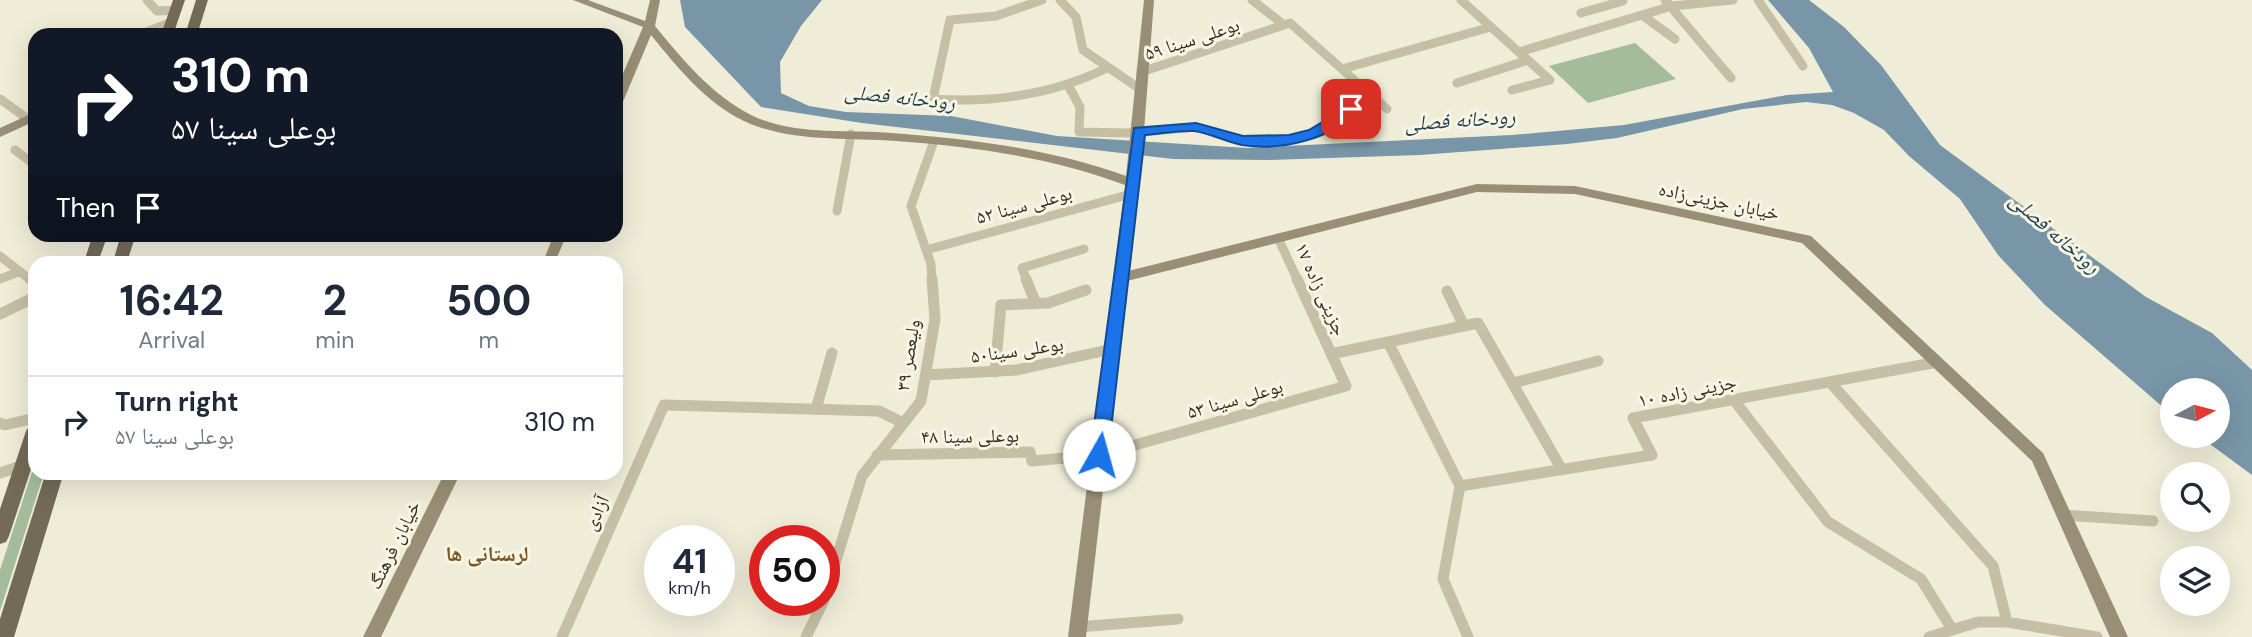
<!DOCTYPE html>
<meta charset="utf-8">
<style>
body{margin:0;font-family:"DM Sans","Noto Naskh Arabic",sans-serif;background:#f6f6f7;color:#1f2937;height:100vh;display:flex;flex-direction:column;font-size:26px;white-space:nowrap}
*{box-sizing:border-box;margin:0}
p{font-size:23px;color:#747a83}
.icon{flex:none;width:38px;height:38px;fill:none;stroke:currentColor;stroke-width:2;stroke-linecap:round;stroke-linejoin:round}
.map{position:relative;flex:1;overflow:hidden}
.drawer{position:absolute;left:28px;top:256px;width:595px;height:224px;display:flex;flex-direction:column;background:#fff;border-radius:21px;box-shadow:0 7px 28px #0002}
.drawer>*{flex:none}
.banner{position:absolute;left:28px;top:28px;width:595px;height:214px;border-radius:21px;box-shadow:0 7px 28px #0002;background:#111827;color:#fff;overflow:hidden}
.needle{width:46px;rotate:83deg}
.tools{position:absolute;left:2160px;top:378px;display:grid;gap:14px}
.tools a{display:grid;place-items:center;width:70px;height:70px;border-radius:50%;background:#fff;box-shadow:0 7px 28px #0002;font-size:35px}
.speed{position:absolute;left:644px;top:525px;display:flex;gap:14px;font-size:35px;font-weight:700;text-align:center}
.speed>*{display:grid;place-content:center;width:91px;height:91px;border-radius:50%;background:#fff;box-shadow:0 7px 28px #0002;line-height:1}
.speed small{font-size:18px;font-weight:400}
.speed .limit{border:10px solid #d22;background:#fff;color:#111}
.pin{position:absolute;display:grid;place-items:center;width:60px;height:60px;color:#fff;margin:-30px;border-radius:14px;box-shadow:0 4px 10px #0006}
.me{position:absolute;width:77px;margin:-38px;rotate:7deg;stroke-linejoin:round;filter:drop-shadow(0 0 5px #0008)}
.turn{display:flex;align-items:center;gap:24px;height:147px;padding:0 28px;font-size:32px}
.turn .icon{width:91px;height:91px;stroke-width:2.5}
.turn b{display:block;font-size:49px;line-height:60px}
.then{display:flex;align-items:center;height:66px;padding:0 28px;background:#0003;gap:14px;font-size:26px}
.eta{display:flex;justify-content:space-evenly;align-items:center;height:119px;text-align:center}
.eta b{font-size:42px;font-weight:700;line-height:49px}
ul{padding:0;list-style:none}
li{display:flex;align-items:center;gap:21px;height:91px;padding:0 28px;border-top:2px solid #e0e1e3}
li div{flex:1}
li b{display:block;font-size:26px}
li em{font-style:normal}
.map>svg:first-child{display:block}
</style>
<div class="map">
<svg width="2252" height="637" viewBox="0 0 2252 637">
<rect width="100%" height="100%" fill="#efecd7"/>
<path fill="#a4bc99" d="M1635,43L1676,79L1588,103L1549,66Z
M35,463V472L44,473L0,611V570Z"/>
<path fill="#7996a9" d="M680,0H822L801,26L780,62L781,93L809,106L846,112L951,116L1057,136L1247,148L1512,135L1624,125L1787,95L1833,92L1809,48L1768,0H1809L1844,27L1881,65L1940,145L2146,297L2212,333L2252,370V475L2199,436H2217V390H2172V415L2045,305L1998,255L1960,199L1909,156L1884,130L1854,113L1832,105L1806,102L1743,109L1617,138L1567,144L1420,155L1269,160L1173,159L862,123L761,107L685,27Z"/>
<g fill="none" stroke-linecap="round" stroke-linejoin="round">
<path stroke="#c5bfa5" stroke-width="9" d="M147,0L157,11L176,10
M1042,0L996,16L950,20L933,99C994,103 1052,95 1107,68
M1060,0L1076,17L1083,50L1140,89
M1252,0L1284,25
M1461,0L1550,80L1512,90
M1665,0L1731,78
M1758,0L1803,66
M1581,13L1623,1
M1642,15L1675,39
M139,35L172,22
M1519,52L1672,6L1733,0
M1342,69L1491,27
M1141,72L1290,23L1387,109
M1457,83L1528,60
M1068,85L1080,107L1079,132L1129,133L1196,127L1243,141L1289,140L1314,133L1341,118L1370,94
M0,99L28,119
M15,150L35,165
M837,211L851,134
M1278,238L1298,281
M926,250L1131,194
M0,256L32,281
M0,279L18,272
M932,281L931,264L911,206L934,141
M1027,281L1022,268L1084,249"/>
<path stroke="#c5bfa5" stroke-width="11" d="M30,279L35,283
M1026,279L1036,304
M1447,291L1464,326
M0,314L35,297
M1388,342L1460,486L1443,579L1468,637
M1331,354L1478,323L1562,470
M995,372L1001,305L1048,303L1086,290
M926,375L1017,370L1112,349
M1830,382L1993,566L2007,622
M1513,383L1598,361
M1734,400L1828,522L1921,579L1952,629
M816,409L832,353
M0,423L5,425L35,418
M877,455L1030,452L1032,461L1099,455L1346,386L1297,279
M0,473L24,465
M1460,486L1652,455L1633,418L1938,362
M2064,515L2153,521
M824,599L862,476L921,401L935,319L932,279
M1078,627L1178,619
M562,637L664,405L879,411L903,423
M806,637L824,600
M1929,637L1978,622H2007L2097,637"/>
<path fill="#998f76" fill-rule="evenodd" d="M573,0H588L645,21L650,0H660L655,26C682,59 712,95 751,115C794,136 846,129 892,133C972,139 1051,149 1126,176L1144,0H1154L1144,131L1128,271L1477,184L1575,186L1811,236L2043,453L2128,637H2110L2032,461L1802,243L1575,194L1477,192L1127,281L1086,637H1068L1125,185C1051,157 975,147 896,141C846,137 791,143 744,121C706,103 677,67 651,35L622,104L616,108V90L643,27Z
M35,112V121L0,137V128Z
M554,234H567L555,262H543Z
M445,472H461L381,637H363Z"/>
<path fill="#736a57" fill-rule="evenodd" d="M173,0H185L173,35H161Z
M196,0H208L197,35H185Z
M93,234H108L98,262H84Z
M121,234H136L127,262H113Z
M35,424V457L9,536L6,542L0,544V509L26,431L29,426Z
M46,472H64L14,637H0V619Z"/>
</g>
<path fill="#1a73e8" stroke="#114b97" stroke-width="2" d="M1351,105L1358,109C1333,140 1280,151 1242,145C1226,142 1210,133 1194,131C1178,130 1161,134 1145,135L1108,455L1105,460H1093L1090,455L1134,128L1196,123L1243,136L1289,135L1309,130Z"/>
<g text-anchor="middle" dominant-baseline="central" stroke-width="6" stroke-linejoin="round" paint-order="stroke">
<g font-size="19" fill="#312d25" stroke="#f7f5e3">
<text transform="translate(1192 39) rotate(-18)">بوعلی سینا ۵۹</text>
<text transform="translate(1719 201) rotate(12)">خیابان جزینی‌زاده</text>
<text transform="translate(1024 205) rotate(-15)">بوعلی سینا ۵۲</text>
<text transform="translate(1321 289) rotate(66)">جزینی زاده ۱۷</text>
<text transform="translate(1017 350) rotate(-8)">بوعلی سینا۵۰</text>
<text transform="translate(908 355) rotate(-81)">ولیعصر ۳۹</text>
<text transform="translate(1687 391) rotate(-11)">جزینی زاده ۱۰</text>
<text transform="translate(1235 399) rotate(-16)">بوعلی سینا ۵۳</text>
<text transform="translate(970 436) rotate(-1)">بوعلی سینا ۴۸</text>
<text transform="translate(596 513) rotate(-66)">آزادی</text>
<text transform="translate(394 545) rotate(-64)">خیابان فرهنگ</text>
</g>
<g font-size="21" font-style="italic" fill="#1e3b50" stroke="#f7f5e3">
<text transform="translate(900 97) rotate(6)">رودخانه فصلی</text>
<text transform="translate(1460 120) rotate(-4)">رودخانه فصلی</text>
<text transform="translate(2055 233) rotate(41)">رودخانه فصلی</text>
</g>
<g font-size="21" font-weight="bold" fill="#7a5724" stroke="#f7f5e3">
<text x="487" y="554">لرستانی ها</text>
</g>
</g>
</svg>
<div class="tools">
<a><svg class="needle" viewBox="-14 -14 28 28"><path d="M0-13l5 13h-10z" fill="#e53935"/><path d="M0 13l5-13h-10z" fill="#747a83"/></svg></a>
<a><svg class="icon" aria-label="search" viewBox="0 0 24 24"><circle cx="10" cy="10" r="6"/><path d="M15 15l6 6"/></svg></a>
<a><svg class="icon" aria-label="layers" viewBox="0 0 24 24"><path d="M12 4l9 5-9 5-9-5zM3 14l9 5 9-5"/></svg></a>
</div>
<div class="speed"><div>41<small>km/h</small></div><div class="limit">50</div></div>
<div class="pin" style="left:1351px;top:109px;background:#d93025"><svg class="icon" aria-label="arrive" viewBox="0 0 24 24"><path d="M6 21V4h12l-3 4 3 4H6"/></svg></div>
<svg class="me" style="left:1099px;top:455px" viewBox="-20 -20 40 40"><circle r="19" fill="#fff"/><path d="M0-13L10 11 0 6-10 11z" fill="#1a73e8"/></svg>
<div class="banner">
<div class="turn"><svg class="icon" aria-label="right" viewBox="0 0 24 24"><path d="M7 20v-9h11M14 6l5 5-5 5"/></svg><div><b>310 m</b>بوعلی سینا ۵۷</div></div>
<div class="then">Then<svg class="icon" aria-label="arrive" viewBox="0 0 24 24"><path d="M6 21V4h12l-3 4 3 4H6"/></svg></div>
</div>
<section class="drawer">
<div class="eta">
<div><b>16:42</b><p>Arrival</p></div>
<div><b>2</b><p>min</p></div>
<div><b>500</b><p>m</p></div>
</div>
<ul>
<li><svg class="icon" aria-label="right" viewBox="0 0 24 24"><path d="M7 20v-9h11M14 6l5 5-5 5"/></svg><div><b>Turn right</b><p>بوعلی سینا ۵۷</p></div><em>310 m</em></li>
</ul>
</section>
</div>
